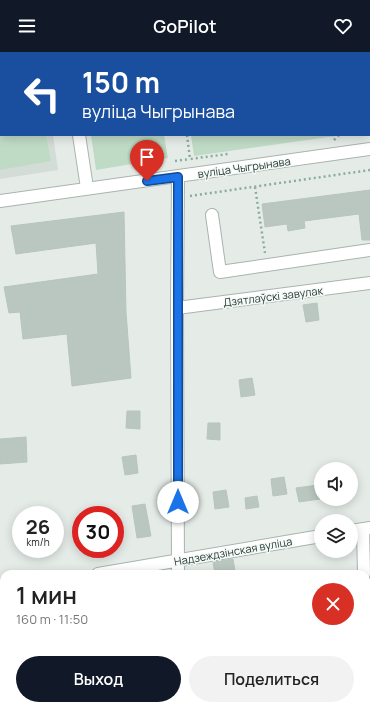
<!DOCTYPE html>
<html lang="ru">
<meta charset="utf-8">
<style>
body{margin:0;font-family:Manrope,sans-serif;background:#f2f2f2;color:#222;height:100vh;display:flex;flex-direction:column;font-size:15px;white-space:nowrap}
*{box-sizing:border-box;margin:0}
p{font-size:13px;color:#767676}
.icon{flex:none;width:22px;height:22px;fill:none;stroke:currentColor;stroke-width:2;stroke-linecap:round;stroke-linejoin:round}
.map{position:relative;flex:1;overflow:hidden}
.drawer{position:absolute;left:0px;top:518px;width:370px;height:140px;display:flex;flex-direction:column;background:#fff;border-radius:12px 12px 0 0;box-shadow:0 2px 10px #0003}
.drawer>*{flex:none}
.guide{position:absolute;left:0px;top:0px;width:370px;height:84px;box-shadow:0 2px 10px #0003;background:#1a4fa0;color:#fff;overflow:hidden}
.buttons{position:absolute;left:314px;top:410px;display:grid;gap:8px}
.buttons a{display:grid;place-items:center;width:44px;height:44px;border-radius:50%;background:#fff;box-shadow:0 2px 10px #0003;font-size:20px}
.speed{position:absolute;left:12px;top:454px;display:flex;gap:8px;font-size:20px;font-weight:700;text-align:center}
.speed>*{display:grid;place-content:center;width:52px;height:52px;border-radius:50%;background:#fff;box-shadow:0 2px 10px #0003;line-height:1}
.speed small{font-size:10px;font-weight:400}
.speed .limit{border:6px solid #d22;background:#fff;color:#111}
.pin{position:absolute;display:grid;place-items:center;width:34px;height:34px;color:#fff;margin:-41px -17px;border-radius:50% 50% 50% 0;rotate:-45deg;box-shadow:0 0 4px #0007}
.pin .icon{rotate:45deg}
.me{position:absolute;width:44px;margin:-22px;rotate:0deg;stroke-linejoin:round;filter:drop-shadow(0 0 3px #0008)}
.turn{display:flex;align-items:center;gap:14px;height:84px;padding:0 16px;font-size:18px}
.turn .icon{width:52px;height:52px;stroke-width:2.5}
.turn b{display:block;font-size:28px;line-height:34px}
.round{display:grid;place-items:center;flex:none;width:42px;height:42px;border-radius:21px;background:#f2f2f2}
.head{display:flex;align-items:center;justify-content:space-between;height:68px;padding:0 16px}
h1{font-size:24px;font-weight:600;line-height:30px}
.cta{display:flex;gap:8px;margin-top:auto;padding:8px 16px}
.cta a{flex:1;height:46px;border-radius:24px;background:#111827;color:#fff;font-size:16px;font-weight:600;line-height:46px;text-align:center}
.cta a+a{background:#f2f2f2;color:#222}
header{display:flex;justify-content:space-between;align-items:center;height:52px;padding:0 16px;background:#111827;color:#fff;font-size:18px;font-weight:600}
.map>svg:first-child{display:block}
</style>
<header><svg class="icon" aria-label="menu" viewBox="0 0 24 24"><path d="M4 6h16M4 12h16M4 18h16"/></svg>GoPilot<svg class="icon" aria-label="heart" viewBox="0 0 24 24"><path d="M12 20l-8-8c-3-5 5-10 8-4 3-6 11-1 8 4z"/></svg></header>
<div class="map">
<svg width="370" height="658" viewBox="0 0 370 658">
<rect width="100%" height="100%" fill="#e5ece8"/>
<path fill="#d3dcd7" d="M0,0H41V1H1V83H53L58,118L0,127Z"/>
<path fill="#c0dbc5" d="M0,28H1V83H46L51,109L0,118Z
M91,83H164L168,106L96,118Z
M191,83H343L194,104Z"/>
<path fill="#bac7c1" stroke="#b8c5be" d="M370,138V188H362L359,162L304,169L305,176L288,179L287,172L265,175L262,152Z
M124,160L126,260L131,326L72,334L67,282L23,287L20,260L9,261L4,235L98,222L96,191L16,202L11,174Z
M317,251L319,268L306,270L303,253Z
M252,326L255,343L241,345L239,328Z
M127,359H140V377L126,376Z
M208,371H220V388L207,387Z
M26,385L27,410L0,412V387Z
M136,403L138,421L125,423L122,405Z
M284,425L287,442L273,444L271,427Z
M318,433L320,447L299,450L296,436Z
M226,438L229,455L215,457L213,440Z
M257,444L259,455L246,457L245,446Z
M145,452L151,484L137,486L132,454Z
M233,507L235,519L228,521V522H215L213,510Z"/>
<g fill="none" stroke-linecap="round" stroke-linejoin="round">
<defs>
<path id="minor" d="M65,0L66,1
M79,83L87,136
M178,125L177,256L178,522
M0,149L370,97
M212,163L220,220L370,198
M177,256L370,231
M363,477L364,522
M351,479L370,476
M98,522L321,484
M0,538H4
M366,571L369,658
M179,654V658"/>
</defs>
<use href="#minor" stroke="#a8b4ae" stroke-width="14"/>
<path stroke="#89ac9e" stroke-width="2.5" stroke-dasharray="2 3" stroke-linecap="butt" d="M185,0V1
M369,51L370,50
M187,83L190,107L228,102
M334,88L339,83
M175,109L190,107
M255,135L265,201
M190,144L370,118"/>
<use href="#minor" stroke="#fff" stroke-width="12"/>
</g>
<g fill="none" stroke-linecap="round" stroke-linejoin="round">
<defs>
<path id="route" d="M147,129L178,125V450"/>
</defs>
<use href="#route" stroke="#114b97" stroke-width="10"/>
<use href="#route" stroke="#1a73e8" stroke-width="7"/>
</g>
<g text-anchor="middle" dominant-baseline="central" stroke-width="3" stroke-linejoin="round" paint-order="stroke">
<g font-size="11" fill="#263c34" stroke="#f5f9f7">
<text transform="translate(244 115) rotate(-8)">вуліца Чыгрынава</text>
<text transform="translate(273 244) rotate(-7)">Дзятлаўскі завулак</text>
<text transform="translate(233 499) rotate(-10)">Надзеждзінская вуліца</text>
</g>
</g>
</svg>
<div class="buttons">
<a><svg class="icon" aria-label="sound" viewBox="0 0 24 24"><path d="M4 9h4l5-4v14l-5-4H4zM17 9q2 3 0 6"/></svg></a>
<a><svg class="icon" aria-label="layers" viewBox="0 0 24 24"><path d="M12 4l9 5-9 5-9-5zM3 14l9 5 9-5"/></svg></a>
</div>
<div class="speed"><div>26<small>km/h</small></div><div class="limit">30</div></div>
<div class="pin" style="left:147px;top:129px;background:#d93025"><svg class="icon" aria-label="arrive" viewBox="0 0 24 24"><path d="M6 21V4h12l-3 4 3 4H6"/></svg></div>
<svg class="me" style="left:178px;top:450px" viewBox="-20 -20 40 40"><circle r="19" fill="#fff"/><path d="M0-13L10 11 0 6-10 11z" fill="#1a73e8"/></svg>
<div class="guide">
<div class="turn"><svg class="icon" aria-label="left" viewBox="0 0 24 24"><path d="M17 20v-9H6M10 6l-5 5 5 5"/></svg><div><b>150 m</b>вуліца Чыгрынава</div></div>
</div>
<section class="drawer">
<div class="head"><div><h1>1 мин</h1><p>160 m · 11:50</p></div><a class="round" style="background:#d93025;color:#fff"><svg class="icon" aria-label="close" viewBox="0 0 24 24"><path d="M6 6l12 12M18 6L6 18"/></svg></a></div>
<div class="cta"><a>Выход</a><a>Поделиться</a></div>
</section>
</div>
